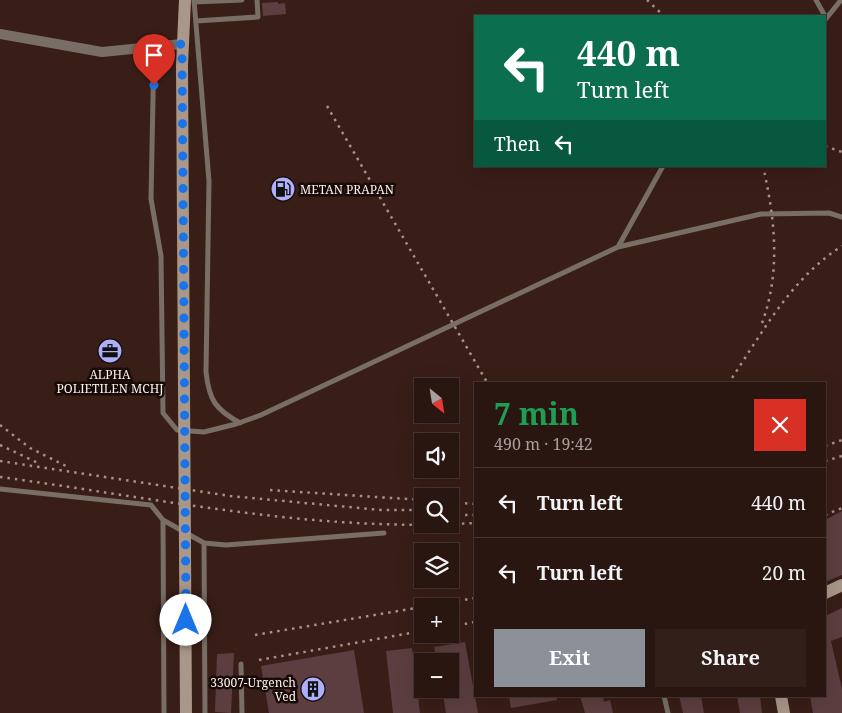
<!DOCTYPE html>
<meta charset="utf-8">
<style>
body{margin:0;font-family:"Noto Serif",serif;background:#321f1a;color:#f1f3f6;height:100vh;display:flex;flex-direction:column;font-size:19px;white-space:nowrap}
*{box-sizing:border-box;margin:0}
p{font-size:16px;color:#a59f9f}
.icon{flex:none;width:28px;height:28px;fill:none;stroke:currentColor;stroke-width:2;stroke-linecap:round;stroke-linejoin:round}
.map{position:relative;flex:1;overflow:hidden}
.details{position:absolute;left:474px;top:382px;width:352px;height:315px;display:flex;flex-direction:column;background:#2a1611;border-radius:0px;box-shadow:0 5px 20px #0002,0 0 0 1px #463531}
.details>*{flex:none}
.banner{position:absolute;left:474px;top:15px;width:352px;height:152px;border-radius:0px;box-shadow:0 5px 20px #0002,0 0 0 1px #463531;background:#0b6e4f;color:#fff;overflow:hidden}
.needle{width:32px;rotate:150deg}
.fabs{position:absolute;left:414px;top:378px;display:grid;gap:10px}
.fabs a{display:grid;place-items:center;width:45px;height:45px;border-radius:0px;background:#2a1611;box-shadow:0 5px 20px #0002,0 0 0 1px #463531;font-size:25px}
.pin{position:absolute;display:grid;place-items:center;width:42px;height:42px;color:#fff;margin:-51px -21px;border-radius:50% 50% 50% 0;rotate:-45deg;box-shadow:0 0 5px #0007}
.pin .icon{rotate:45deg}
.me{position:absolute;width:55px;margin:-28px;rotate:0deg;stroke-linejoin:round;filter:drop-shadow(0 0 4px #0008)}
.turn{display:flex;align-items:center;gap:18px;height:105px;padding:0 20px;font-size:22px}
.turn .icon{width:65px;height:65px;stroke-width:2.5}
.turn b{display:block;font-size:35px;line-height:42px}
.then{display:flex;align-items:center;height:48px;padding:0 20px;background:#0003;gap:10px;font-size:19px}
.round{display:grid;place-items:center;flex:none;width:52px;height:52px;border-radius:0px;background:#321f1a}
.headline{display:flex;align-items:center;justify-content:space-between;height:85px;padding:0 20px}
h1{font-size:30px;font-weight:700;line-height:38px;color:#1e9e55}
.primary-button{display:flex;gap:10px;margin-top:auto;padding:10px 20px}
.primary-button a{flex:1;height:58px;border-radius:0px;background:#8c9099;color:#fff;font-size:20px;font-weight:700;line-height:58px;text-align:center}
.primary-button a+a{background:#321f1a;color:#f1f3f6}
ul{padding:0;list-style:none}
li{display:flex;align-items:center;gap:15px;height:70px;padding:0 20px;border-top:1px solid #463531}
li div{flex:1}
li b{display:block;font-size:19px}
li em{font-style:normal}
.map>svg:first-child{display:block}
</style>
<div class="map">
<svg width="842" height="713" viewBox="0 0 842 713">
<rect width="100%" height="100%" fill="#381e17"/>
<path fill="#5c3e40" d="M278,2V4L285,3L286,14L263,16L262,3Z
M842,511V575L825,582V520Z
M842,608V637L831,641L842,689V713H813L810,696H825V616Z
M465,642L478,713H446L442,689H450V661H437L434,647Z
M412,648L420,713H393L386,651Z
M354,650L364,713H269L261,666Z
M234,653L231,713L215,712L217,654Z
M509,696H556L557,700L511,708Z
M580,696H603L604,702L610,700L613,713H585Z
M679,696H701L704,713H683Z
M737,696H760L762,713H740Z"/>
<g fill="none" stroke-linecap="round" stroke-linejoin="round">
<path stroke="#796e65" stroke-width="5" d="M194,0L209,181L206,372C209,400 215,409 240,423
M816,0L825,16
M194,2L242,0
M825,20L841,0
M196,21L258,17L257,0
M154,47L151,199L161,256L163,413L177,430L204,432L236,424L261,415L618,247L761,214L829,213L842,217
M618,247L663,166
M0,489L151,505L163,520L164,713
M163,520L204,543
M241,664L242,713
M664,696L668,713
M205,713L204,543L226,545L384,533"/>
<path stroke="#796e65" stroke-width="10" d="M0,34L102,52L182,44"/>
<path stroke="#a99789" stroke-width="12" d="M185,0L182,65L186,713
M825,593L842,585
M781,696L784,713"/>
<path stroke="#a6928c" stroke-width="2.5" stroke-dasharray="2.5 5" stroke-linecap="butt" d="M647,0L664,16
M327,106L488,384
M825,146L842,152
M762,323C781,272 775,219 763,166
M728,384C761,335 790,279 842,246
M0,425L30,448L68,467
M0,445L38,463
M825,446L842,440
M0,461L230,496L381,510H422
M825,461L842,456
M0,477C157,498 316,533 475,523
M270,490L422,500
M450,502L475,504
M450,515H475
M825,515L842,508
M428,606L475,598
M450,627L475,622
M255,635L422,607
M259,660L422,631"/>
</g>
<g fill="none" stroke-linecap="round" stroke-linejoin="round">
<path stroke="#1a73e8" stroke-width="9" stroke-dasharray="0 16.2" d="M154,85V47L182,44L186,620"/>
</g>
<defs>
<symbol id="fuel-disc" viewBox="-11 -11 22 22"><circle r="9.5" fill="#adaffb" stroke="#170b08"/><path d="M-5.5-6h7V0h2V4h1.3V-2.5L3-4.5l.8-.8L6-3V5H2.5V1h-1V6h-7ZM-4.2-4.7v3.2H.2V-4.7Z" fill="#111"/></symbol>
<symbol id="office-disc" viewBox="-11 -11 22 22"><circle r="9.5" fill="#adaffb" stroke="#170b08"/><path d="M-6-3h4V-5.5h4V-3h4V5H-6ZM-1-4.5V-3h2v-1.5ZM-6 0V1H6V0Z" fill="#111"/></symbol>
<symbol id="building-disc" viewBox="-11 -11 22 22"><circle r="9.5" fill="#adaffb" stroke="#170b08"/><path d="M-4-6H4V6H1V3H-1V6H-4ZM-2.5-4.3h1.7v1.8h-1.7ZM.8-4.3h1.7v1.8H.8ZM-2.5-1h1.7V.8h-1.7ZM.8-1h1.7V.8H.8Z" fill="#111"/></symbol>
</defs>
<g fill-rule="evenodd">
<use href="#fuel-disc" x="269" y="175" width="28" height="28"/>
<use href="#office-disc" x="96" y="337" width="28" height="28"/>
<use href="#building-disc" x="299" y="675" width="28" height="28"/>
</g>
<g text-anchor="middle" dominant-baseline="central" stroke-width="5" stroke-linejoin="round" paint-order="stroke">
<g font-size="12" fill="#fff0ec" stroke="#170b08" text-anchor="start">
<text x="300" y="189">METAN PRAPAN</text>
<text x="110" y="374" text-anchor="middle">ALPHA<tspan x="110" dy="14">POLIETILEN MCHJ</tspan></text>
<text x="296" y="682" text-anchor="end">33007-Urgench<tspan x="296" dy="14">Ved</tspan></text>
</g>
</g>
</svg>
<div class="fabs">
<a><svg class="needle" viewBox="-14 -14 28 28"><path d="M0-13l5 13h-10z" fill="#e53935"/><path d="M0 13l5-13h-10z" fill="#a59f9f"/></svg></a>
<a><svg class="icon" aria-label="sound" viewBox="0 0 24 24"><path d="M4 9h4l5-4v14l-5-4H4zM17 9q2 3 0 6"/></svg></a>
<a><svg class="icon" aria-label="search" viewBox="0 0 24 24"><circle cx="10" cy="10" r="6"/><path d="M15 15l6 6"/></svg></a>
<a><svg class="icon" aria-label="layers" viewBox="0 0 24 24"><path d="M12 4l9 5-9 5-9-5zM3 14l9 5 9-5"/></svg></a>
<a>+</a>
<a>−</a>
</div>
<div class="pin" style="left:154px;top:85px;background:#d93025"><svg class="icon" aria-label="arrive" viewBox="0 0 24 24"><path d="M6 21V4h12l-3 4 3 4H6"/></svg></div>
<svg class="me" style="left:186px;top:620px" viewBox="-20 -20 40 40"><circle r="19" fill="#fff"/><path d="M0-13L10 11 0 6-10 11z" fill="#1a73e8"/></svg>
<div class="banner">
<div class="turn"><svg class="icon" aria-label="left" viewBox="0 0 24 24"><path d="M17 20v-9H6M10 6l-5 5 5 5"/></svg><div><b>440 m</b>Turn left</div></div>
<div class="then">Then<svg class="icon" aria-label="left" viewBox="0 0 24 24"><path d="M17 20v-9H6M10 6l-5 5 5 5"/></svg></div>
</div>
<section class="details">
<div class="headline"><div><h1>7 min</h1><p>490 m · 19:42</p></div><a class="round" style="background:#d93025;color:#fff"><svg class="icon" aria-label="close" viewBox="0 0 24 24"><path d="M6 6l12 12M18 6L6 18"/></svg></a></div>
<ul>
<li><svg class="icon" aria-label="left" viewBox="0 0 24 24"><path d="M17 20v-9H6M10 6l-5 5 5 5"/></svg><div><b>Turn left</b></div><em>440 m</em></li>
<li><svg class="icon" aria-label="left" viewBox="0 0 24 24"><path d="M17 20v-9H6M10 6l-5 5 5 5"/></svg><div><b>Turn left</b></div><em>20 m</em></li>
</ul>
<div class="primary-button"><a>Exit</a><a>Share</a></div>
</section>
</div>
